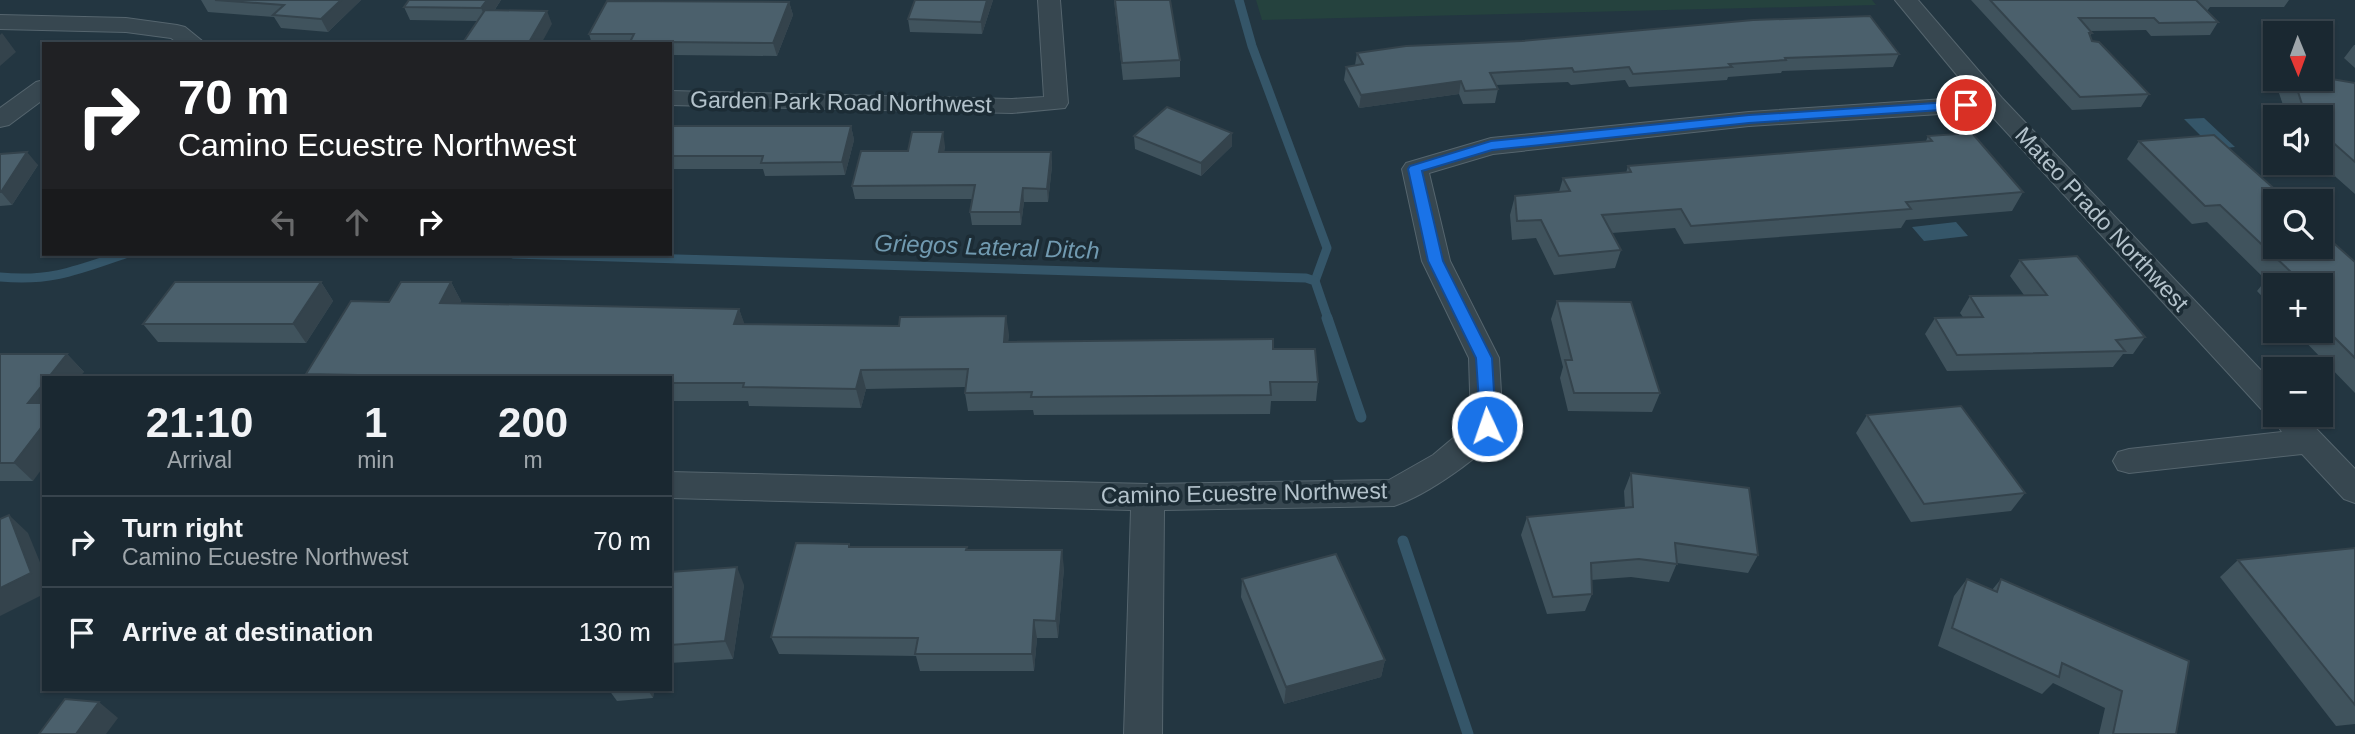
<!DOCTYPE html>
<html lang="en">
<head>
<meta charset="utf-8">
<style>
  :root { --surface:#1a2831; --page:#27343d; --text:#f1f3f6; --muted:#9fa6ab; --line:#38444d }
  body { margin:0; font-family:Arial,sans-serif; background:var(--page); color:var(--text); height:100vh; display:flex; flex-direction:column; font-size:26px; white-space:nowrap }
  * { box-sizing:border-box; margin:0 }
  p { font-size:23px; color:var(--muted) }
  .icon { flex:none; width:38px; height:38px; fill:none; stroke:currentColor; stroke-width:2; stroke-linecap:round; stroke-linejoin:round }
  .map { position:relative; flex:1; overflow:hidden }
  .side { position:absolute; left:42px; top:376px; width:630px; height:315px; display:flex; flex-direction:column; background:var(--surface); border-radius:0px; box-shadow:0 2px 5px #0004,0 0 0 2px var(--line) }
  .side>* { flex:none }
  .top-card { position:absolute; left:42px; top:42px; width:630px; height:214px; border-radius:0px; box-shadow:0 2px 5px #0004,0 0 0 2px var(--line); background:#202124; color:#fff; overflow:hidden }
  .needle { width:46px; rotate:179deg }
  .fabs { position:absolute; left:2263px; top:21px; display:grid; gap:14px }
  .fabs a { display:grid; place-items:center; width:70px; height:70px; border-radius:0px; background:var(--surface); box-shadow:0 2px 5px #0004,0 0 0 2px var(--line); font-size:35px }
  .pin { position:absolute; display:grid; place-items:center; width:60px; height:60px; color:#fff; margin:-30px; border:4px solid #fff; border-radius:50%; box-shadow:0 2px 7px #0007 }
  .me { position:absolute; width:77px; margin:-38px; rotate:357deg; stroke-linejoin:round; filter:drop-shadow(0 0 5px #0008) }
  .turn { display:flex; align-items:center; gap:24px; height:147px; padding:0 21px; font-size:32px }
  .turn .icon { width:91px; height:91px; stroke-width:2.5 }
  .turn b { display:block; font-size:49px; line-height:60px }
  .lanes { display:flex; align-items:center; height:66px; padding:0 21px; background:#0003; justify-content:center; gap:35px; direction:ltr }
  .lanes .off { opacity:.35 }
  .eta { display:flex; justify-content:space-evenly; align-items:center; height:119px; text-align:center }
  .eta b { font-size:42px; font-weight:700; line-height:49px }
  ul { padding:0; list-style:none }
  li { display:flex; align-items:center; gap:21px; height:91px; padding:0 21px; border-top:2px solid var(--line) }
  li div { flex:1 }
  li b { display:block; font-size:26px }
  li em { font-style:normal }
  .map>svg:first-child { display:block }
  .green { fill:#25423e }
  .water { fill:#355669 }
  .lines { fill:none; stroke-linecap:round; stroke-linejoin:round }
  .stream-far1 { stroke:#355669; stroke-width:9 }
  .stream { stroke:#355669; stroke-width:11 }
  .minor-casing { stroke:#55656e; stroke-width:2 }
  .minor { fill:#374750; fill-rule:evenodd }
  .wall { fill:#40535d }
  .shaded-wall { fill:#34434c }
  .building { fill:#4b606c; stroke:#34434c; stroke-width:2 }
  .route { fill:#1a73e8; stroke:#114b97; stroke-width:2 }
  .labels { text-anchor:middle; stroke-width:7; stroke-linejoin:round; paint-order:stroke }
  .street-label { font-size:23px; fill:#b3c2cb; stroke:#1c2c35 }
  .water-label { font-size:24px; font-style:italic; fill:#719ab0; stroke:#1c2c35 }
</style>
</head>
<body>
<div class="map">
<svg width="2355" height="734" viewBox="0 0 2355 734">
  <rect width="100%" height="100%" fill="#233641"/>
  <polygon class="green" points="1256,0 1872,0 1876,5 1262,20"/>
  <g class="water">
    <polygon points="2204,118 2235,147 2214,149 2184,119"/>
    <polygon points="1956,222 1968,236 1924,241 1912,227"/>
  </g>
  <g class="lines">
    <g class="stream-far1">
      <polyline points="1239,0 1252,46 1327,248 1315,281"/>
      <polyline points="513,254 1306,278 1315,281 1328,319"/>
      <path d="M 0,277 C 51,282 78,270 125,254"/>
    </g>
    <g class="stream">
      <polyline points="1327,318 1361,417"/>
      <polyline points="1403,541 1468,734"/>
    </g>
    <defs>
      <g id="minor">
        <polygon points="1038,0 1060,0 1068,103 1065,108 1012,113 670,105 670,91 1012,99 1044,97"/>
        <path d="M 1895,0 L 1918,0 L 2002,98 L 2275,385 L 2275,415 L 2303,415 L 2355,469 L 2355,503 L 2344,499 L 2302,454 L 2129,473 L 2118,470 L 2113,461 L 2118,452 L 2129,449 L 2282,432 L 2270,414 L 2264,412 L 1987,111 L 1749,126 L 1493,154 L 1429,173 L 1450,261 L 1499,358 L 1503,427 C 1487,455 1425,496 1394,506 L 1164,510 L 1162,734 L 1124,734 L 1131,510 L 670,498 L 670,472 L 1148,484 L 1389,480 L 1433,455 L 1471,423 L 1469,358 L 1422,261 L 1402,169 L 1406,163 L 1491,138 L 1749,112 L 1975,97 Z"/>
        <polygon points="0,15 126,18 177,25 185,27 206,44 179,44 171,38 126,32 0,29"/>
        <polygon points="44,80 44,99 9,125 0,127 0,108 36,82"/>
      </g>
    </defs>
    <use href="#minor" class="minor-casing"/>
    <use href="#minor" class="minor"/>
  </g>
  <g class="wall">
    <polygon points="201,0 361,0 328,32 281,28 274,17 208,12"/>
    <polygon points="409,0 501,0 494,11 552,24 478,21 410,20 404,7"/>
    <polygon points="915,0 993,0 982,34 910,32 908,19"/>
    <polygon points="1114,0 1170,0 1180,60 1180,77 1123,80"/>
    <polygon points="1971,0 2289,0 2284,7 2210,7 2207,11 2218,22 2210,35 2151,36 2146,30 2091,31 2092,33 2090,36 2092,41 2149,94 2141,107 2072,110"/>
    <polygon points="789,2 793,15 777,56 672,55 670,59 670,44 592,44 589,34"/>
    <polygon points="2354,45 2355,45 2355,68 2344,58"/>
    <polygon points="1357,53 1899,54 1893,67 1782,71 1781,73 1728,77 1727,80 1629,87 1625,80 1571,85 1568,82 1496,85 1498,89 1495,103 1463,104 1459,94 1359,108 1344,80 1346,67 1355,65"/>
    <polygon points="2286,79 2320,79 2355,83 2355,194 2320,163 2320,117 2287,117 2278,90"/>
    <polygon points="670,126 851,126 854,140 845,175 765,176 763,169 670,169"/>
    <polygon points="1232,133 1232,146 1201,176 1135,149 1134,136"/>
    <polygon points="1928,136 2023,192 2012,211 1906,220 1901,228 1684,244 1675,228 1612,233 1621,250 1615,268 1554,275 1536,238 1512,240 1510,215 1515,196 1559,192 1563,178 1626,173 1628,166 1926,141"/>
    <polygon points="2139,141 2355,262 2355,393 2295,331 2320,331 2320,285 2275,285 2275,310 2257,291 2266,280 2207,222 2192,224 2127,159"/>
    <polygon points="945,146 944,152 1051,152 1052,166 1048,202 1024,202 1021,225 972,225 970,212 972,199 855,199 852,186 908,151"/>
    <polygon points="0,154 38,165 12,205 0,206"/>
    <polygon points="2020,260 2145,337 2133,354 2123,354 2113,367 1947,371 1925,334 1935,318 1963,317 1960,313 1970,296 2024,295 2010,276"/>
    <polygon points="321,282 333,301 306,343 158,342 143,324"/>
    <polygon points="451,282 461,301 460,303 739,309 744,324 1009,334 1008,342 1273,349 1318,382 1316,401 1271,401 1270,414 1034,415 1033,410 968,411 965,393 965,387 866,389 861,408 749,406 748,401 670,401 670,378 309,378 306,374 389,302"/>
    <polygon points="1557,301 1660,393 1652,412 1568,411 1560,378 1563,367 1551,319"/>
    <polygon points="0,354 67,354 84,372 44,378 33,481 0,481"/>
    <polygon points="1867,415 2025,493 2011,511 1911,522 1856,433"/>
    <polygon points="1631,473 1758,555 1748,573 1677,563 1669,582 1631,577 1591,580 1592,594 1585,611 1547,614 1521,535 1527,517 1625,508 1624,491"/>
    <polygon points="850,547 967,550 1064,568 1058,638 1037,638 1034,671 920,671 916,656 779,654 771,637"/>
    <polygon points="2355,548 2355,724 2336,726 2220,577 2238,560"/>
    <polygon points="670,565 674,572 744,585 733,659 670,663"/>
    <polygon points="1242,579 1385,660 1381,677 1284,704 1241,597"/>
    <polygon points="1967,579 1992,590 2001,579 2176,734 2099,734 2105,708 2053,683 2042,694 1938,646 1954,596"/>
    <polygon points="609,690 654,690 653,698 617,701"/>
  </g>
  <g class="shaded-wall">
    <polygon points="341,0 361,0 328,32 321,19"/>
    <polygon points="487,0 501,0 487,21 481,8"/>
    <polygon points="987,0 993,0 982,34 981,22"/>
    <polygon points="789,2 793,15 777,56 773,43"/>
    <polygon points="547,11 552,24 541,44 528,44"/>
    <polygon points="2,33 16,52 0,66 0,35"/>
    <polygon points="1461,81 1459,94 1359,108 1361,95"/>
    <polygon points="851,126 854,140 845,175 842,162"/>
    <polygon points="943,132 945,146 942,165 939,152"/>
    <polygon points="1232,133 1232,146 1201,176 1201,163"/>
    <polygon points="27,152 38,165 12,205 1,192"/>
    <polygon points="1051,152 1052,166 1048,202 1047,189"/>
    <polygon points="1023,188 1024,202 1021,225 1020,212"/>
    <polygon points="321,282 333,301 306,343 293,324"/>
    <polygon points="451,282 461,301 451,321 440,303"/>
    <polygon points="739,309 746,328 734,324"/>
    <polygon points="1006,316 1009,334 1006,360 1004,342"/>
    <polygon points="67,354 84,372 79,378 48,378"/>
    <polygon points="861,370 866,389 861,408 856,389"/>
    <polygon points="44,383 44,419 28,403"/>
    <polygon points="44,424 44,466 33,481 14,463"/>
    <polygon points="9,515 28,533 44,572 44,594 0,616 0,588"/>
    <polygon points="1062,550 1064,568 1058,638 1056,621"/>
    <polygon points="737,567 744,585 733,659 725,641"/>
    <polygon points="1034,620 1037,638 1034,671 1032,654"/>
    <polygon points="1385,660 1381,677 1284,704 1286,687"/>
    <polygon points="648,690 654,690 653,698"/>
    <polygon points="99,702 118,718 106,734 76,734"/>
  </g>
  <g class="building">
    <polygon points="215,0 341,0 321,19 273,15 284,5"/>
    <polygon points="409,0 487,0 481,8 404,7"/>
    <polygon points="915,0 987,0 981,22 908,19"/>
    <polygon points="1115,0 1170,0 1180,60 1122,63"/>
    <polygon points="1990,0 2196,0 2218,22 2159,23 2154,18 2079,18 2092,33 2089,33 2092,41 2099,42 2149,94 2080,97"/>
    <polygon points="607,1 789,2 773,43 668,42 667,44 629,44 634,34 589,34"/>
    <polygon points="485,10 547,11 528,44 462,44"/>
    <polygon points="1870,16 1899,54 1785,58 1786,60 1729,64 1732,67 1633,74 1629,67 1574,72 1572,68 1490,73 1498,89 1465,91 1461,81 1361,95 1346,67 1363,64 1357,53 1406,46 1522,41 1753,20"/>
    <polygon points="2320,77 2355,83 2355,162 2320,131 2320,117 2306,117 2294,79 2320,79"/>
    <polygon points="1167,107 1232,133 1201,163 1134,136"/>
    <polygon points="670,126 851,126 842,162 761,163 763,156 670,156"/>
    <polygon points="912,132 943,132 939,152 1051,152 1047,189 1023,188 1020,212 970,212 975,185 852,186 861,151 908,151"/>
    <polygon points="1972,133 2023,192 1906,202 1911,209 1691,226 1681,209 1602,215 1621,250 1559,256 1541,220 1517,221 1515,196 1570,191 1563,178 1631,172 1628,166 1932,141 1928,136"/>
    <polygon points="2214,135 2288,201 2275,201 2275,247 2320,247 2320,231 2355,262 2355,358 2320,323 2320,285 2283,285 2272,273 2291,272 2220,205 2205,206 2139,141"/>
    <polygon points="27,152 1,192 0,192 0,154"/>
    <polygon points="2077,256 2145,337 2116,340 2125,351 1957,355 1935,318 1983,317 1970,296 2047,295 2020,260"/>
    <polygon points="175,282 321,282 293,324 143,324"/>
    <polygon points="401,282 451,282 440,303 739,309 734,324 899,326 900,317 1006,316 1004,342 1273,339 1273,349 1315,349 1318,382 1270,382 1271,395 1031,397 1032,392 965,393 968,369 861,370 856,389 743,387 744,383 670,383 670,378 460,378 461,377 306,374 351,301 389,302"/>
    <polygon points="1557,301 1631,302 1660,393 1574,393 1565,360 1572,360"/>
    <polygon points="0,354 67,354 48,378 44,378 44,383 28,403 44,403 44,424 14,463 0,463"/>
    <polygon points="1961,406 2025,493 1924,504 1867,415"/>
    <polygon points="1631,473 1749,488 1758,555 1675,543 1677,564 1639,559 1591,563 1592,594 1553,597 1527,517 1633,507"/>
    <polygon points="9,515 31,573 0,588 0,519"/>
    <polygon points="796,543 849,544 849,547 967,547 966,550 1062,550 1056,621 1034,620 1032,654 915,654 918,638 771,637"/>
    <polygon points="2355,548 2355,705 2238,560"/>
    <polygon points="1336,554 1385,660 1286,687 1242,579"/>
    <polygon points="737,567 725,641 670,645 670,572"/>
    <polygon points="1967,579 1997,592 2001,579 2189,661 2176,734 2113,734 2122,691 2062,663 2059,677 1952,628"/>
    <polygon points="65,699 99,702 76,734 39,734"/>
  </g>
  <polygon class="route" points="1966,101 1972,105 1970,108 1749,123 1492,150 1422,171 1443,261 1492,358 1496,426 1493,431 1481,431 1476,358 1428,261 1408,169 1410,166 1491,141 1749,115"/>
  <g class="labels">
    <g class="street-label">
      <text transform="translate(841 102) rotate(1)" y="8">Garden Park Road Northwest</text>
      <text transform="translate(2102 219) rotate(47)" y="8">Mateo Prado Northwest</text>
      <text transform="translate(1244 493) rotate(-1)" y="8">Camino Ecuestre Northwest</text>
    </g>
    <g class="water-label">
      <text transform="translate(987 247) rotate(2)" y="8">Griegos Lateral Ditch</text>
    </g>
  </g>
</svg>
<div class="fabs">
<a><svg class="needle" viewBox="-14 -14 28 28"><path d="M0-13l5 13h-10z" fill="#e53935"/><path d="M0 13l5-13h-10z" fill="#9fa6ab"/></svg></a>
<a><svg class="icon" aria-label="sound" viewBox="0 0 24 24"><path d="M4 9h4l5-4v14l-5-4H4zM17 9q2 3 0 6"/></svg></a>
<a><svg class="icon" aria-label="search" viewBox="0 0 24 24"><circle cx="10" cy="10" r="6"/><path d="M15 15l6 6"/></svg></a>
<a>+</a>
<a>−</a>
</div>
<div class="pin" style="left:1966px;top:105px;background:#d93025"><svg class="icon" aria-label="arrive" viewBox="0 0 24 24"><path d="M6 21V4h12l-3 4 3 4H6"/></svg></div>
<svg class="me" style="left:1487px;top:426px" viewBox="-20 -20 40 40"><circle r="17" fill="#1a73e8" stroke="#fff" stroke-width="3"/><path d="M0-11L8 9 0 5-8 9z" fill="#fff"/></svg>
<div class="top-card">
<div class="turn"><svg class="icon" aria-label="right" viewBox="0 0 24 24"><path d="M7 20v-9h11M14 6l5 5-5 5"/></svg><div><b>70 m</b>Camino Ecuestre Northwest</div></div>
<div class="lanes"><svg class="icon off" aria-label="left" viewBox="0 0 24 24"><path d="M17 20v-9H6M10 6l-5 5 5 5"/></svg><svg class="icon off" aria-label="ahead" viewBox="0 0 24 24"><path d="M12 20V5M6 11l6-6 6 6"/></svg><svg class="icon" aria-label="right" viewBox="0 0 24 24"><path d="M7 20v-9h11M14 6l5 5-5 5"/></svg></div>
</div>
<section class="side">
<div class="eta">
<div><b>21:10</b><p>Arrival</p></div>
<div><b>1</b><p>min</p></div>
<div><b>200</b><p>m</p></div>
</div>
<ul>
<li><svg class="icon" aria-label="right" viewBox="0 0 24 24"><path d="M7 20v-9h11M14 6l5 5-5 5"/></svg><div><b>Turn right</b><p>Camino Ecuestre Northwest</p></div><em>70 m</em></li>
<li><svg class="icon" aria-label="arrive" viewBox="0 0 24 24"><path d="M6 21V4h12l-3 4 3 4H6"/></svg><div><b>Arrive at destination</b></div><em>130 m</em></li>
</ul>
</section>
</div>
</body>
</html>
